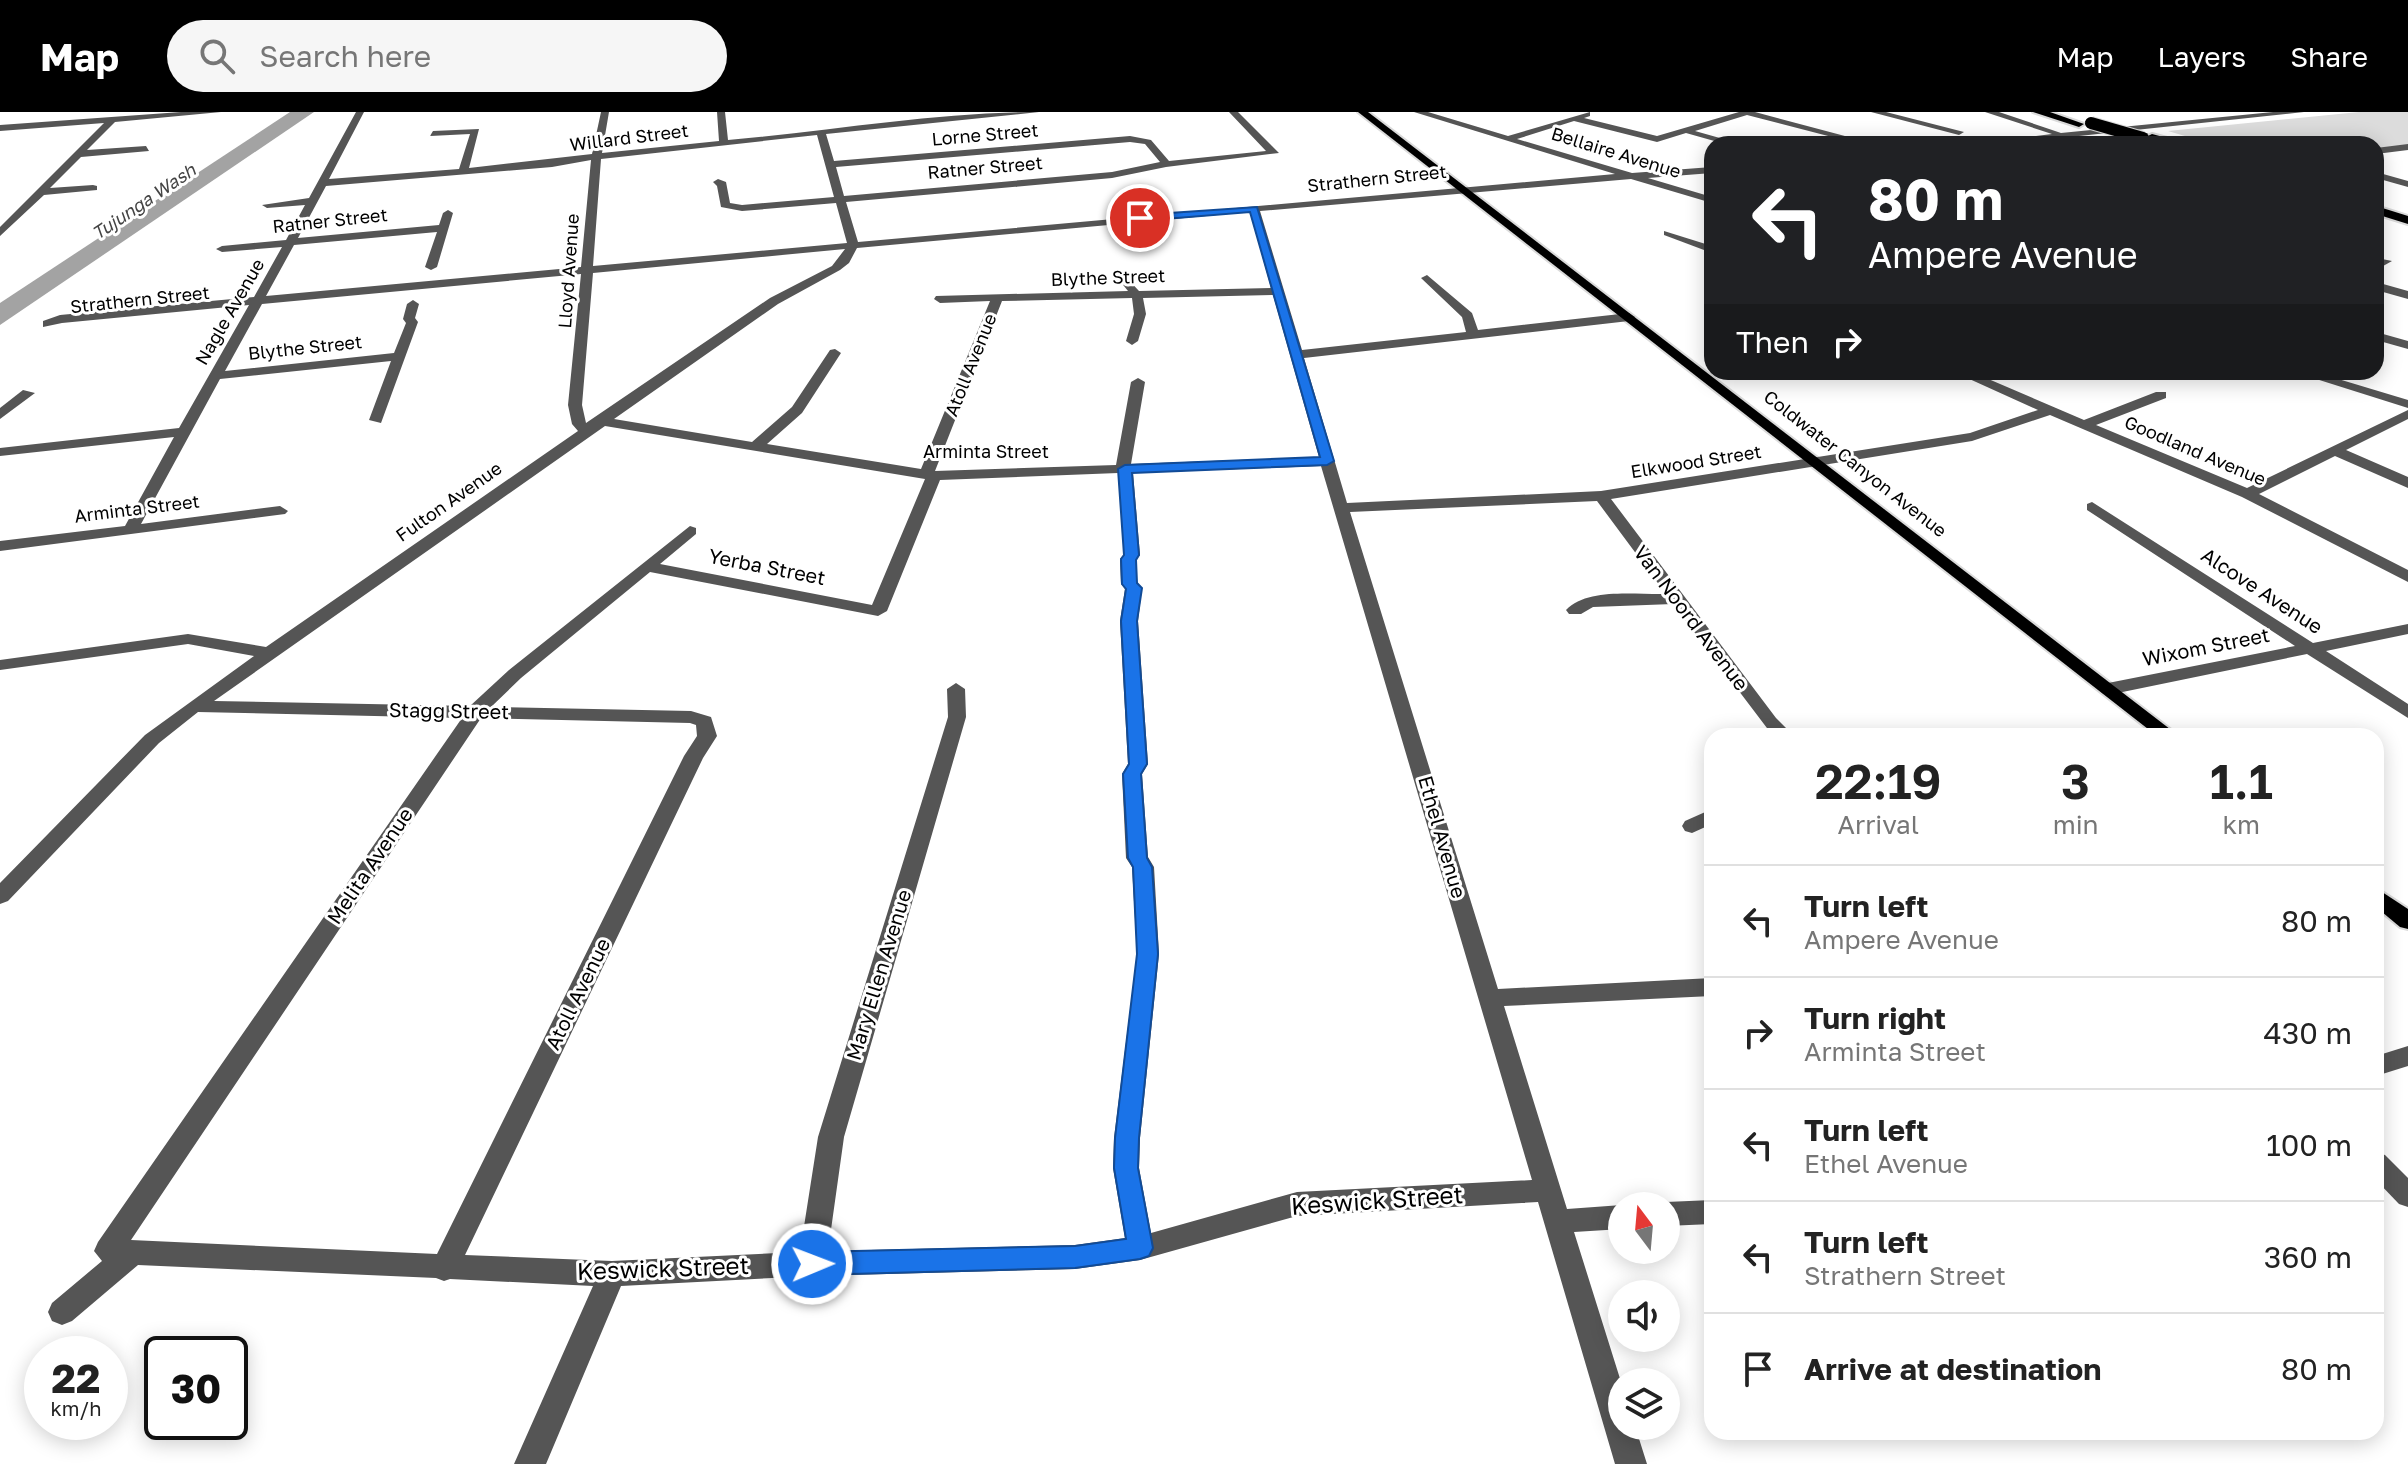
<!DOCTYPE html>
<html lang="en">
<head>
<meta charset="utf-8">
<style>
  :root { --surface:#fff; --page:#f6f6f6; --text:#222; --muted:#767676; --line:#e0e0e0; --accent:#000 }
  body { margin:0; font-family:"Golos Text",sans-serif; background:var(--page); color:var(--text); height:100vh; display:flex; flex-direction:column; font-size:30px; white-space:nowrap }
  * { box-sizing:border-box; margin:0 }
  p { font-size:26px; color:var(--muted) }
  .icon { flex:none; width:44px; height:44px; fill:none; stroke:currentColor; stroke-width:2; stroke-linecap:round; stroke-linejoin:round }
  .map { position:relative; flex:1; overflow:hidden }
  .drawer { position:absolute; left:1704px; top:616px; width:680px; height:712px; display:flex; flex-direction:column; background:var(--surface); border-radius:24px; box-shadow:0 4px 20px #0003 }
  .drawer>* { flex:none }
  .top-card { position:absolute; left:1704px; top:24px; width:680px; height:244px; border-radius:24px; box-shadow:0 4px 20px #0003; background:#202124; color:#fff; overflow:hidden }
  .needle { width:52px; rotate:344deg }
  .buttons { position:absolute; left:1608px; top:1080px; display:grid; gap:16px }
  .buttons a { display:grid; place-items:center; width:72px; height:72px; border-radius:50%; background:var(--surface); box-shadow:0 4px 20px #0003; font-size:40px }
  .speed { position:absolute; left:24px; top:1224px; display:flex; gap:16px; font-size:40px; font-weight:700; text-align:center }
  .speed>* { display:grid; place-content:center; width:104px; height:104px; border-radius:50%; background:var(--surface); box-shadow:0 4px 20px #0003; line-height:1 }
  .speed small { font-size:20px; font-weight:400 }
  .speed .limit { border:4px solid #111; border-radius:12px; background:#fff; color:#111 }
  .pin { position:absolute; display:grid; place-items:center; width:68px; height:68px; color:#fff; margin:-34px; border:4px solid #fff; border-radius:50%; box-shadow:0 2px 8px #0007 }
  .me { position:absolute; width:88px; margin:-44px; rotate:89deg; stroke-linejoin:round; filter:drop-shadow(0 0 6px #0008) }
  .turn { display:flex; align-items:center; gap:28px; height:168px; padding:0 32px; font-size:36px }
  .turn .icon { width:104px; height:104px; stroke-width:2.5 }
  .turn b { display:block; font-size:56px; line-height:68px }
  .then { display:flex; align-items:center; height:76px; padding:0 32px; background:#0003; gap:16px; font-size:30px }
  .eta { display:flex; justify-content:space-evenly; align-items:center; height:136px; text-align:center }
  .eta b { font-size:48px; font-weight:600; line-height:56px }
  ul { padding:0; list-style:none }
  li { display:flex; align-items:center; gap:24px; height:112px; padding:0 32px; border-top:2px solid var(--line) }
  li div { flex:1 }
  li b { display:block; font-size:30px }
  li em { font-style:normal }
  header { display:flex; align-items:center; gap:48px; box-sizing:border-box; height:112px; padding:0 40px; background:var(--accent); color:#fff }
  header strong { font-size:38px }
  nav { display:flex; gap:44px; margin-inline-start:auto; font-size:28px }
  .search { width:560px; height:72px; background:var(--page); display:flex; align-items:center; gap:20px; box-sizing:border-box; padding:0 28px; border-radius:44px; color:var(--muted); font-size:30px }
  .map>svg:first-child { display:block }
  .green { fill:#dcdcdc }
  .water { fill:#a3a3a3 }
  .lines { fill:none; stroke-linecap:round; stroke-linejoin:round }
  .major-casing { stroke:#dbdbdb; stroke-width:4 }
  .highway-casing { stroke:#dbdbdb; stroke-width:4 }
  .minor { fill:#555; fill-rule:evenodd }
  .major { fill:#000; fill-rule:evenodd }
  .highway { fill:#000; fill-rule:evenodd }
  .highway-bridge-casing { stroke:#dbdbdb; stroke-width:14; stroke-linecap:butt }
  .highway-bridge { stroke:#000; stroke-width:12 }
  .route { fill:#1a73e8; stroke:#114b97; stroke-width:2 }
  .labels { text-anchor:middle; stroke-width:6; stroke-linejoin:round; paint-order:stroke }
  .far-street-label { font-size:18px; fill:#000; stroke:#fff }
  .far-water-label { font-size:18px; font-style:italic; fill:#444; stroke:#fff }
  .street-label { font-size:20px; fill:#000; stroke:#fff }
  .near-street-label { font-size:24px; fill:#000; stroke:#fff }
</style>
</head>
<body>
<header>
<strong>Map</strong>
<div class="search"><svg class="icon" aria-label="search" viewBox="0 0 24 24"><circle cx="10" cy="10" r="6"/><path d="M15 15l6 6"/></svg>Search here</div>
<nav><a>Map</a><a>Layers</a><a>Share</a></nav>
</header>
<div class="map">
<svg width="2408" height="1352" viewBox="0 0 2408 1352">
  <rect width="100%" height="100%" fill="#fff"/>
  <polygon class="green" points="2359,0 2408,0 2408,34 2376,37 2376,32 2212,32 2168,19"/>
  <polygon class="water" points="290,0 314,0 0,213 0,191"/>
  <g class="lines">
    <defs>
      <g id="major">
        <polygon points="1358,0 1368,0 2179,624 2157,624"/>
        <polygon points="2376,776 2408,797 2408,817 2400,815 2376,795"/>
      </g>
      <g id="highway">
        <polygon points="2033,0 2050,0 2084,12 2079,15"/>
        <polygon points="2152,22 2182,30 2184,32 2148,27 2146,25"/>
        <polygon points="2376,94 2408,104 2408,112 2376,102"/>
      </g>
    </defs>
    <use href="#major" class="major-casing"/>
    <use href="#highway" class="highway-casing"/>
    <g class="minor">
      <polygon points="181,0 221,0 115,10 87,38 146,34 149,39 81,45 50,76 93,73 97,74 97,78 44,83 0,124 0,115 104,11 0,19 0,13"/>
      <path d="M 356,0 L 364,0 L 329,67 L 459,57 L 470,22 L 430,24 L 433,19 L 479,17 L 469,56 L 592,42 L 601,0 L 609,0 L 602,41 L 719,29 L 717,0 L 725,0 L 728,28 C 832,19 935,0 1039,0 L 826,22 L 834,49 L 1130,24 L 1151,28 L 1169,49 L 1266,39 L 1229,0 L 1238,0 L 1279,41 L 1166,55 L 1112,66 L 846,90 L 858,130 L 1615,62 L 1414,0 L 1428,0 L 1508,24 L 1590,0 L 1590,4 L 1584,6 L 1657,24 L 1739,0 L 1755,0 L 1875,32 L 1859,32 L 1747,3 L 1695,19 L 1741,32 L 1725,32 L 1686,21 L 1657,30 L 1574,9 L 1517,27 L 1632,61 L 1712,55 L 1712,61 L 1648,66 L 1712,85 L 1712,91 L 1631,67 L 1260,99 L 1302,238 L 1466,220 L 1462,205 L 1421,166 L 1427,163 L 1472,201 L 1478,218 L 1629,201 L 1635,205 L 1629,209 L 1304,246 L 1347,391 L 1601,379 L 1970,321 L 2038,298 L 1954,260 L 1972,260 L 2084,308 L 2156,280 L 2166,280 L 2166,286 L 2096,313 L 2247,376 L 2408,298 L 2408,307 L 2346,338 L 2408,365 L 2408,376 L 2335,344 L 2259,382 L 2408,458 L 2408,470 L 2242,385 L 2050,303 L 1972,329 L 1611,387 L 1776,606 L 1794,624 L 1773,624 L 1673,492 L 1593,495 L 1581,502 L 1569,502 L 1566,498 C 1588,475 1637,483 1666,482 L 1597,389 L 1350,400 L 1498,877 L 1712,866 L 1712,884 L 1504,894 L 1567,1097 L 1622,1093 L 1624,1094 L 1622,1117 L 1574,1120 L 1622,1273 L 1622,1314 L 1635,1314 L 1647,1352 L 1615,1352 L 1538,1090 L 1297,1104 L 1140,1148 L 1075,1157 L 812,1164 L 621,1174 L 546,1352 L 514,1352 L 593,1174 L 450,1167 L 444,1169 L 436,1166 L 138,1153 L 72,1209 L 62,1213 L 52,1209 L 48,1200 L 52,1191 L 102,1149 L 94,1139 L 98,1130 L 462,606 L 198,600 L 159,631 L 8,789 L 0,792 L 0,771 L 145,623 L 254,544 L 188,532 L 0,558 L 0,548 L 188,522 L 266,535 L 578,319 L 572,312 L 568,293 L 581,162 L 262,192 L 225,259 L 394,241 L 406,211 L 403,207 L 407,192 L 413,188 L 419,192 L 415,206 L 418,210 L 381,311 L 369,308 L 391,249 L 220,267 L 141,412 L 280,394 L 288,399 L 285,402 L 0,439 L 0,429 L 125,414 L 174,325 L 0,344 L 0,336 L 179,316 L 249,193 L 62,211 L 43,215 L 43,209 L 60,203 L 254,185 L 282,135 L 222,140 L 216,137 L 222,134 L 286,128 L 305,93 L 267,96 L 262,93 L 309,86 ZM 817,23 L 834,85 L 742,93 L 730,91 L 726,70 L 718,67 L 713,70 L 717,74 L 721,95 L 742,99 L 836,91 L 847,131 L 593,154 L 601,47 ZM 1130,30 L 1145,32 L 1160,50 L 1112,60 L 844,84 L 836,55 ZM 591,48 L 581,155 L 266,184 L 294,133 L 437,120 L 425,155 L 431,158 L 437,155 L 453,101 L 448,98 L 443,101 L 439,113 L 298,126 L 326,74 L 552,55 ZM 1250,100 L 1271,176 L 1139,179 L 1122,161 L 1116,164 L 1128,179 L 936,184 L 934,187 L 940,191 L 990,189 L 921,357 L 767,332 L 802,301 L 841,241 L 835,237 L 830,238 L 792,295 L 752,330 L 614,307 L 778,192 L 840,158 L 849,151 L 857,136 ZM 845,137 L 832,154 L 770,186 L 586,311 L 582,293 L 593,161 ZM 1273,183 L 1319,345 L 1131,352 L 1145,270 L 1138,266 L 1131,270 L 1116,353 L 935,359 L 1002,189 L 1132,186 L 1134,202 L 1126,229 L 1132,233 L 1138,229 L 1146,202 L 1143,186 ZM 605,314 L 925,367 L 872,493 L 660,452 L 696,422 L 696,416 L 690,414 L 509,558 L 470,594 L 214,589 ZM 1321,354 L 1532,1068 L 1297,1080 L 1151,1121 L 1139,1056 L 1140,1026 L 1159,842 L 1154,755 L 1148,745 L 1142,662 L 1148,652 L 1138,509 L 1142,476 L 1137,470 L 1136,448 L 1140,443 L 1133,361 ZM 1118,361 L 1124,442 L 1120,447 L 1121,472 L 1125,477 L 1120,509 L 1128,652 L 1122,662 L 1126,746 L 1132,755 L 1137,842 L 1114,1026 L 1113,1056 L 1125,1126 L 1075,1133 L 828,1139 L 844,1025 L 966,605 L 965,577 L 956,571 L 947,577 L 948,605 L 818,1025 L 800,1140 L 612,1149 L 465,1143 L 703,646 L 717,624 L 711,605 L 691,599 L 491,595 L 521,566 L 650,460 L 878,504 L 887,499 L 940,368 ZM 481,606 L 690,611 L 696,613 L 697,624 L 684,644 L 437,1142 L 131,1128 Z"/>
      <polygon points="1871,0 1886,0 1964,20 1959,23"/>
      <polygon points="1985,0 1999,0 2061,21 2273,0 2304,0 2004,32 1970,32 2052,22"/>
      <polygon points="2408,32 2408,38 2376,42 2376,36"/>
      <polygon points="2376,60 2408,69 2408,75 2376,66"/>
      <polygon points="1664,119 1712,134 1712,141 1664,123"/>
      <polygon points="2382,147 2392,149 2376,158 2376,150"/>
      <polygon points="2376,170 2408,179 2408,187 2376,178"/>
      <polygon points="2376,220 2408,229 2408,237 2376,228"/>
      <polygon points="2294,260 2315,260 2408,288 2408,296"/>
      <polygon points="23,278 35,281 0,307 0,296"/>
      <polygon points="2092,390 2313,531 2408,512 2408,522 2326,539 2408,592 2408,606 2307,542 2108,583 2102,581 2099,577 2108,571 2295,534 2087,398 2087,392"/>
      <polygon points="2026,616 2038,624 2018,624 2019,618"/>
      <polygon points="1712,697 1712,712 1692,721 1685,719 1682,714 1685,709"/>
      <polygon points="2408,934 2408,954 2376,964 2376,944"/>
      <polygon points="2376,1040 2385,1043 2408,1066 2408,1095 2399,1092 2376,1068"/>
      <polygon points="1712,1088 1712,1112 1666,1114 1666,1094 1656,1094 1666,1090"/>
    </g>
    <use href="#major" class="major"/>
    <use href="#highway" class="highway"/>
    <defs>
      <polyline id="highway-bridge" points="2091,11 2143,26"/>
    </defs>
    <use href="#highway-bridge" class="highway-bridge-casing"/>
    <use href="#highway-bridge" class="highway-bridge"/>
  </g>
  <polygon class="route" points="1257,95 1334,349 1327,353 1132,361 1139,443 1136,448 1137,471 1142,476 1137,509 1147,652 1141,662 1147,746 1152,755 1158,842 1139,1026 1138,1056 1153,1136 1149,1144 1140,1147 1075,1156 812,1163 803,1160 800,1152 803,1144 812,1140 1075,1134 1126,1127 1114,1056 1115,1026 1137,842 1133,755 1128,746 1123,662 1129,652 1121,509 1126,477 1122,472 1121,447 1124,443 1118,357 1125,353 1320,345 1250,100 1140,109 1135,106 1140,103"/>
  <g class="labels">
    <g class="far-street-label">
      <text transform="translate(985 23) rotate(-5)" y="6">Lorne Street</text>
      <text transform="translate(629 26) rotate(-7)" y="6">Willard Street</text>
      <text transform="translate(1616 41) rotate(17)" y="6">Bellaire Avenue</text>
      <text transform="translate(985 56) rotate(-5)" y="6">Ratner Street</text>
      <text transform="translate(1377 67) rotate(-6)" y="6">Strathern Street</text>
      <text transform="translate(330 109) rotate(-6)" y="6">Ratner Street</text>
      <text transform="translate(569 159) rotate(-86)" y="6">Lloyd Avenue</text>
      <text transform="translate(1108 166) rotate(-2)" y="6">Blythe Street</text>
      <text transform="translate(140 188) rotate(-6)" y="6">Strathern Street</text>
      <text transform="translate(230 200) rotate(-60)" y="6">Nagle Avenue</text>
      <text transform="translate(305 236) rotate(-6)" y="6">Blythe Street</text>
      <text transform="translate(971 253) rotate(-68)" y="6">Atoll Avenue</text>
      <text transform="translate(2195 339) rotate(23)" y="6">Goodland Avenue</text>
      <text x="986" y="346">Arminta Street</text>
      <text transform="translate(1696 350) rotate(-9)" y="6">Elkwood Street</text>
      <text transform="translate(1855 352) rotate(38)" y="6">Coldwater Canyon Avenue</text>
      <text transform="translate(449 390) rotate(-35)" y="6">Fulton Avenue</text>
      <text transform="translate(137 397) rotate(-7)" y="6">Arminta Street</text>
    </g>
    <g class="far-water-label">
      <text transform="translate(144 90) rotate(-34)" y="6">Tujunga Wash</text>
    </g>
    <g class="street-label">
      <text transform="translate(767 455) rotate(11)" y="7">Yerba Street</text>
      <text transform="translate(2262 479) rotate(33)" y="7">Alcove Avenue</text>
      <text transform="translate(1691 506) rotate(53)" y="7">Van Noord Avenue</text>
      <text transform="translate(2206 535) rotate(-11)" y="7">Wixom Street</text>
      <text transform="translate(449 599) rotate(1)" y="7">Stagg Street</text>
      <text transform="translate(1442 725) rotate(74)" y="7">Ethel Avenue</text>
      <text transform="translate(370 754) rotate(-56)" y="7">Melita Avenue</text>
      <text transform="translate(879 863) rotate(-73)" y="7">Mary Ellen Avenue</text>
      <text transform="translate(578 882) rotate(-64)" y="7">Atoll Avenue</text>
    </g>
    <g class="near-street-label">
      <text transform="translate(1377 1089) rotate(-4)" y="8">Keswick Street</text>
      <text transform="translate(663 1157) rotate(-2)" y="8">Keswick Street</text>
    </g>
  </g>
</svg>
<div class="buttons">
<a><svg class="needle" viewBox="-14 -14 28 28"><path d="M0-13l5 13h-10z" fill="#e53935"/><path d="M0 13l5-13h-10z" fill="#767676"/></svg></a>
<a><svg class="icon" aria-label="sound" viewBox="0 0 24 24"><path d="M4 9h4l5-4v14l-5-4H4zM17 9q2 3 0 6"/></svg></a>
<a><svg class="icon" aria-label="layers" viewBox="0 0 24 24"><path d="M12 4l9 5-9 5-9-5zM3 14l9 5 9-5"/></svg></a>
</div>
<div class="speed"><div>22<small>km/h</small></div><div class="limit">30</div></div>
<div class="pin" style="left:1140px;top:106px;background:#d93025"><svg class="icon" aria-label="arrive" viewBox="0 0 24 24"><path d="M6 21V4h12l-3 4 3 4H6"/></svg></div>
<svg class="me" style="left:812px;top:1152px" viewBox="-20 -20 40 40"><circle r="17" fill="#1a73e8" stroke="#fff" stroke-width="3"/><path d="M0-11L8 9 0 5-8 9z" fill="#fff"/></svg>
<div class="top-card">
<div class="turn"><svg class="icon" aria-label="left" viewBox="0 0 24 24"><path d="M17 20v-9H6M10 6l-5 5 5 5"/></svg><div><b>80 m</b>Ampere Avenue</div></div>
<div class="then">Then<svg class="icon" aria-label="right" viewBox="0 0 24 24"><path d="M7 20v-9h11M14 6l5 5-5 5"/></svg></div>
</div>
<section class="drawer">
<div class="eta">
<div><b>22:19</b><p>Arrival</p></div>
<div><b>3</b><p>min</p></div>
<div><b>1.1</b><p>km</p></div>
</div>
<ul>
<li><svg class="icon" aria-label="left" viewBox="0 0 24 24"><path d="M17 20v-9H6M10 6l-5 5 5 5"/></svg><div><b>Turn left</b><p>Ampere Avenue</p></div><em>80 m</em></li>
<li><svg class="icon" aria-label="right" viewBox="0 0 24 24"><path d="M7 20v-9h11M14 6l5 5-5 5"/></svg><div><b>Turn right</b><p>Arminta Street</p></div><em>430 m</em></li>
<li><svg class="icon" aria-label="left" viewBox="0 0 24 24"><path d="M17 20v-9H6M10 6l-5 5 5 5"/></svg><div><b>Turn left</b><p>Ethel Avenue</p></div><em>100 m</em></li>
<li><svg class="icon" aria-label="left" viewBox="0 0 24 24"><path d="M17 20v-9H6M10 6l-5 5 5 5"/></svg><div><b>Turn left</b><p>Strathern Street</p></div><em>360 m</em></li>
<li><svg class="icon" aria-label="arrive" viewBox="0 0 24 24"><path d="M6 21V4h12l-3 4 3 4H6"/></svg><div><b>Arrive at destination</b></div><em>80 m</em></li>
</ul>
</section>
</div>
</body>
</html>
